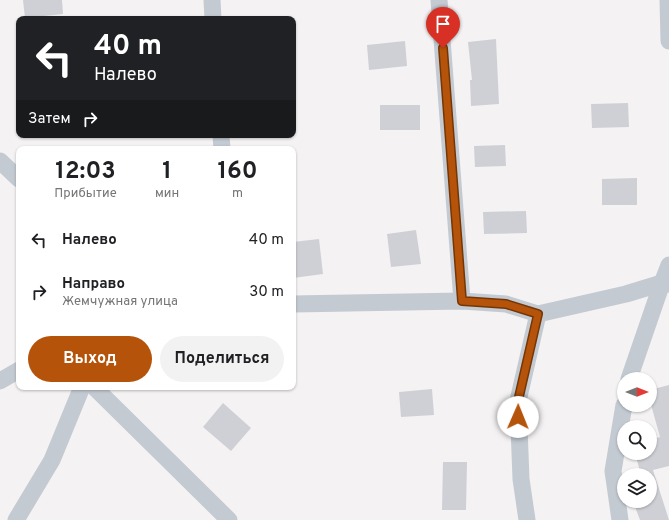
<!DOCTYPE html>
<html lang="ru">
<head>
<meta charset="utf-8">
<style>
  :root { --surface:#fff; --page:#f2f2f2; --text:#202124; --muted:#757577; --accent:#b45309 }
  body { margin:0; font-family:Overpass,sans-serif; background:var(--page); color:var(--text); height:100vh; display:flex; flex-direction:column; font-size:15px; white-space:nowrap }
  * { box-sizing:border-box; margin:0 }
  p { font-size:13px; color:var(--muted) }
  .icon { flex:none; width:22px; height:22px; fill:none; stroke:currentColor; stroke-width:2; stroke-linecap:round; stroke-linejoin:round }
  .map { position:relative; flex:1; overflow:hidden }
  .details { position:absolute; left:16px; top:146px; width:280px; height:244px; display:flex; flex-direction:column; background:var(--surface); border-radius:8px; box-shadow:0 1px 3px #0004 }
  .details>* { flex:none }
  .guide { position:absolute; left:16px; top:16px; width:280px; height:122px; border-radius:8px; box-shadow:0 1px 3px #0004; background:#202124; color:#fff; overflow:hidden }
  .needle { width:26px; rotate:90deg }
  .controls { position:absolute; left:617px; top:372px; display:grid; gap:8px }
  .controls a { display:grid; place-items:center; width:40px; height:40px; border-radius:50%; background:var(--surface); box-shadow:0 1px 3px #0004; font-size:20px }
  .pin { position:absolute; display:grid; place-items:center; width:34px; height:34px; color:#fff; margin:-41px -17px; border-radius:50% 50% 50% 0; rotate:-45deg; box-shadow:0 0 4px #0007 }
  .pin .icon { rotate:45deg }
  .me { position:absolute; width:44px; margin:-22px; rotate:1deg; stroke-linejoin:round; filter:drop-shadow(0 0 3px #0008) }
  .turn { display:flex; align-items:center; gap:14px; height:84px; padding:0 12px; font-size:18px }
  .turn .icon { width:52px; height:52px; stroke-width:2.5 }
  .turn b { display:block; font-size:28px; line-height:34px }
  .then { display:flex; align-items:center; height:38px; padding:0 12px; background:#0003; gap:8px; font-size:15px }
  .eta { display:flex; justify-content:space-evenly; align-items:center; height:68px; text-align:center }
  .eta b { font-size:24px; font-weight:700; line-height:28px }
  .action { display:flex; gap:8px; margin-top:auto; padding:8px 12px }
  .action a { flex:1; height:46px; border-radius:24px; background:var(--accent); color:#fff; font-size:16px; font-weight:700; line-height:46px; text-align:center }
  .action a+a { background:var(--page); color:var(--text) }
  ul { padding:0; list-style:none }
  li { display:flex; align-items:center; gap:12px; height:52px; padding:0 12px }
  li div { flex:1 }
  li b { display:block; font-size:15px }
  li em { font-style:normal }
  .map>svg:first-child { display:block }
  .building { fill:#cfd0d6 }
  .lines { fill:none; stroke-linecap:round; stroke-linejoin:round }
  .minor { stroke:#c3cad2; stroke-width:17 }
  .route-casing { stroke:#753606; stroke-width:10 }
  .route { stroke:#b45309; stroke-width:7 }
</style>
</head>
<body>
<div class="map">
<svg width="669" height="520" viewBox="0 0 669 520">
  <rect width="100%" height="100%" fill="#f4f2f2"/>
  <g class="building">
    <polygon points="23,0 62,0 63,14 25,18"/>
    <polygon points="496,39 499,104 471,106 470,80 472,80 468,42"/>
    <polygon points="405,41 407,66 369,70 367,45"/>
    <polygon points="628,103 629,127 592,128 591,104"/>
    <rect x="380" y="105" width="40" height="25"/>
    <polygon points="505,145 506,166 475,167 474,146"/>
    <polygon points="637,178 637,205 602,205 602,179"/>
    <polygon points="526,211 527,233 484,234 483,212"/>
    <polygon points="416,230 421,264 391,267 387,234"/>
    <polygon points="319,239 323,274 293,278 293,242"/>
    <polygon points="669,385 669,466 653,470 669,520 640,520 634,504 642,501 650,501 650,475 641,475 635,453 650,453 650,440 660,437 650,401 650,390"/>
    <polygon points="432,389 434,415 401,417 399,392"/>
    <polygon points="223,403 251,428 231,451 203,427"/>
    <polygon points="443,462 467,462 466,510 442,510"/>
  </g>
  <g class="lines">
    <g class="minor">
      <polyline points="212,0 213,19"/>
      <polyline points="439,0 462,301"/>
      <polyline points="668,0 669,41"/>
      <polyline points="221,135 222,149"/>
      <polyline points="0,161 19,179"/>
      <polyline points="669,265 662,283 669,284"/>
      <polyline points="293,304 462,301 506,304 538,314 626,294 662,283 629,379"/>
      <polyline points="0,381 19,370"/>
      <polyline points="94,387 229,520"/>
      <polyline points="16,520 52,460 82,387"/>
      <polyline points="527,520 521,479 518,401 538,314"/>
      <polyline points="620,520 613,471 624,405"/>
    </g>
  </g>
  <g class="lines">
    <defs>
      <polyline id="route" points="443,48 462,301 506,304 538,314 518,401 518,417"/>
    </defs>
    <use href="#route" class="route-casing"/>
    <use href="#route" class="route"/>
  </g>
</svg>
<div class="controls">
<a><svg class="needle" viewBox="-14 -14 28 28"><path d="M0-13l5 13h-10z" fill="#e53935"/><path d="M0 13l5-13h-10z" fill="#757577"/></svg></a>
<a><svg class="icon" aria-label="search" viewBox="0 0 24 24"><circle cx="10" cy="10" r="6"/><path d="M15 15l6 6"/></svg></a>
<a><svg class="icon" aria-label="layers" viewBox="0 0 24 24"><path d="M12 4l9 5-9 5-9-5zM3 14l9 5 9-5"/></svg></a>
</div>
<div class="pin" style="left:443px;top:48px;background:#d93025"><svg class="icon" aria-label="arrive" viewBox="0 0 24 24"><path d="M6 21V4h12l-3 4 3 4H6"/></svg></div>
<svg class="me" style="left:518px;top:417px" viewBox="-20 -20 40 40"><circle r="19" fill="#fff"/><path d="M0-13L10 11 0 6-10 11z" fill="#b45309"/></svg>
<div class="guide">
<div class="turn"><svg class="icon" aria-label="left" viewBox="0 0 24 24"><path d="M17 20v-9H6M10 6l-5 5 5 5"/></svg><div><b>40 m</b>Налево</div></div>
<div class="then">Затем<svg class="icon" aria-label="right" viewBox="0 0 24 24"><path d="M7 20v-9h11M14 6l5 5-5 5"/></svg></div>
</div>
<section class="details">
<div class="eta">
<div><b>12:03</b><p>Прибытие</p></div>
<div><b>1</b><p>мин</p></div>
<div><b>160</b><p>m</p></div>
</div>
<ul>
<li><svg class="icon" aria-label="left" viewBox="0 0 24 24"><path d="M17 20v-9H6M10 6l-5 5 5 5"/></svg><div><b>Налево</b></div><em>40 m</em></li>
<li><svg class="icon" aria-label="right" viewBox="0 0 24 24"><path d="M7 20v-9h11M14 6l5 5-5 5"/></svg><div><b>Направо</b><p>Жемчужная улица</p></div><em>30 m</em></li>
</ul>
<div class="action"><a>Выход</a><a>Поделиться</a></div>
</section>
</div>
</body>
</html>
